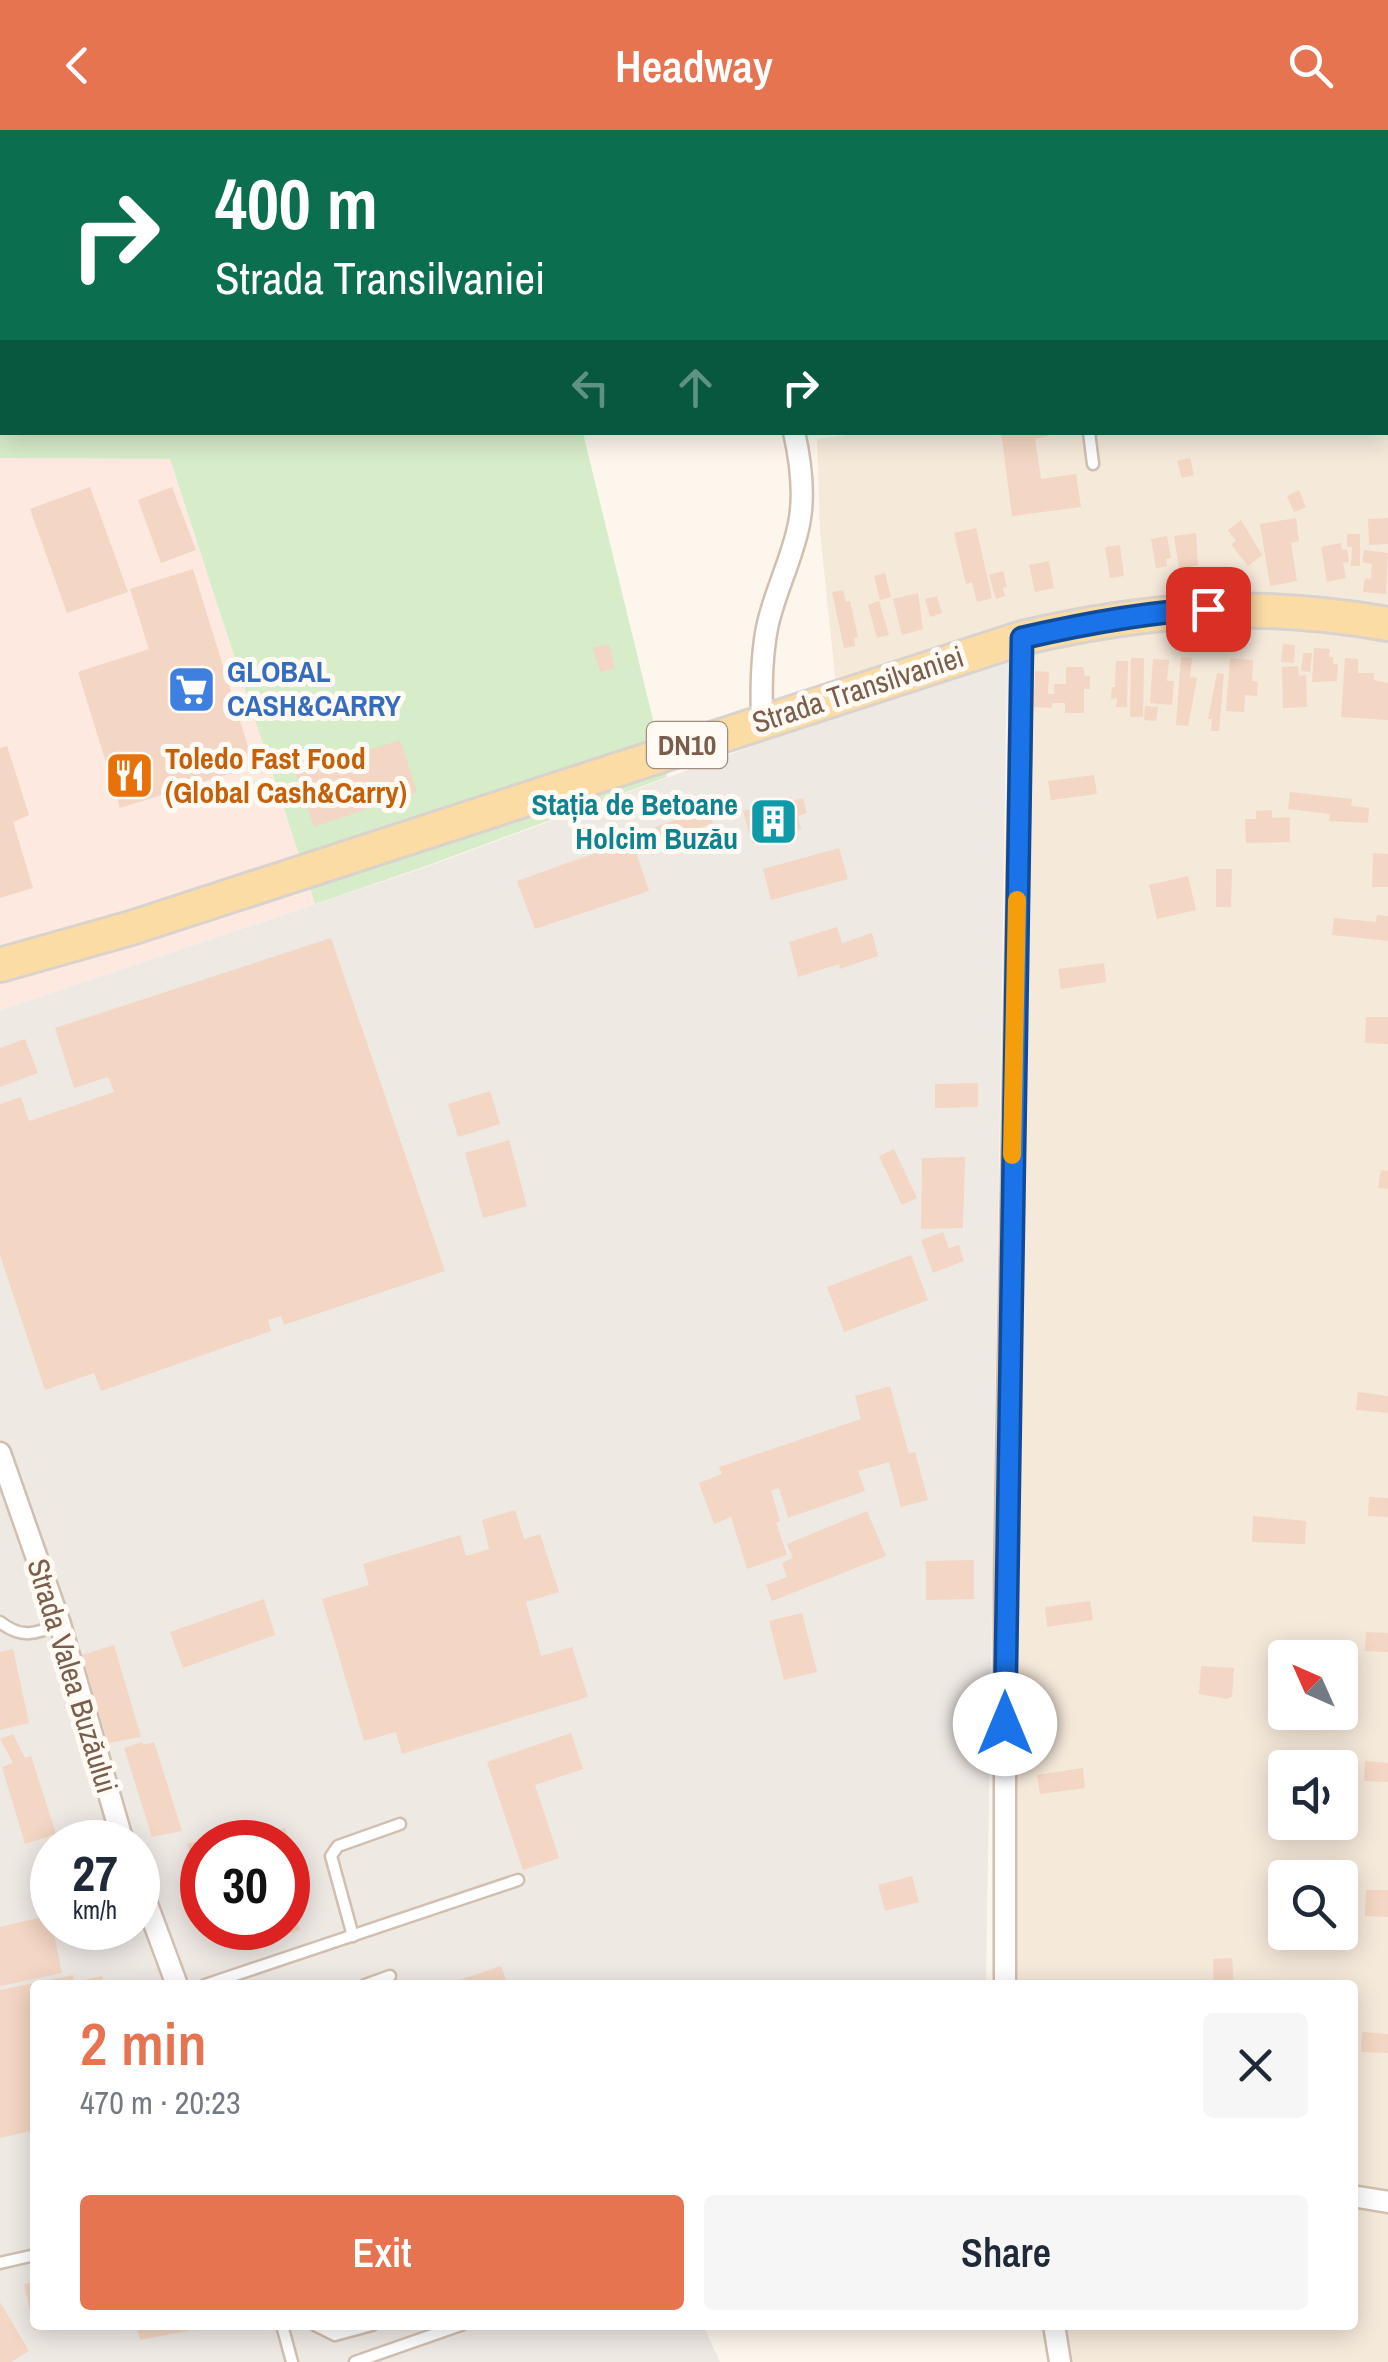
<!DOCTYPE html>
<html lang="en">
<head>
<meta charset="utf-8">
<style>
  :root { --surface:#fff; --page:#f6f6f7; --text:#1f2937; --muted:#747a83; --accent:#e67451 }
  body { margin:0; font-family:"Archivo Narrow",sans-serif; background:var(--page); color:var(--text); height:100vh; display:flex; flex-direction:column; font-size:38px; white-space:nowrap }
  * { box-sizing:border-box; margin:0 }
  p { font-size:32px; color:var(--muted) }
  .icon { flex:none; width:55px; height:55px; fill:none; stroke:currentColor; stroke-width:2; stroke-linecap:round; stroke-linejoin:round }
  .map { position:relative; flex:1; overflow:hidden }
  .details { position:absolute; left:30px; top:1850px; width:1328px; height:350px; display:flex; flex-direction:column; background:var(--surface); border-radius:10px; box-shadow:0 5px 25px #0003 }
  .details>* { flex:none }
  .guide { position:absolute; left:0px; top:0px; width:1390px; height:305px; box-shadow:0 5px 25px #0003; background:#0b6e4f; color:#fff; overflow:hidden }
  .needle { width:65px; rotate:315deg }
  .tools { position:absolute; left:1268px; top:1510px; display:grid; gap:20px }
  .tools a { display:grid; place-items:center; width:90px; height:90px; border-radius:10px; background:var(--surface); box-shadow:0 5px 25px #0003; font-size:50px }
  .speed { position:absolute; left:30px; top:1690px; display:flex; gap:20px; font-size:50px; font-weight:700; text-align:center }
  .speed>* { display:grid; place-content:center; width:130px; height:130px; border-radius:50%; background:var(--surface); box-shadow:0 5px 25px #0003; line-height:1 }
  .speed small { font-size:25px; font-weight:400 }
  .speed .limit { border:15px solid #d22; background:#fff; color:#111 }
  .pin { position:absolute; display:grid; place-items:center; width:85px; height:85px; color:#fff; margin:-42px; border-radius:20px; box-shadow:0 5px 15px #0006 }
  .me { position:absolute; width:110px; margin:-55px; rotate:0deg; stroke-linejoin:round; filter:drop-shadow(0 0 8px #0008) }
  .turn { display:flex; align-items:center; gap:35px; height:210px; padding:0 50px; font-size:45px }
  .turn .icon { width:130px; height:130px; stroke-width:2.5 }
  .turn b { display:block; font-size:70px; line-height:85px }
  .lanes { display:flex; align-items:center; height:95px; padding:0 50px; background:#0003; justify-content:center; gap:50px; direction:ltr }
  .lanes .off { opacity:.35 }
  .round { display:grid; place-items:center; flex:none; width:105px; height:105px; border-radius:10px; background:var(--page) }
  .headline { display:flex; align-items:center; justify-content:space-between; height:170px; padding:0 50px }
  h1 { font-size:60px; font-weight:600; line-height:75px; color:var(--accent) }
  .button { display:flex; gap:20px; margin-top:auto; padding:20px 50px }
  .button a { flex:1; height:115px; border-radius:10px; background:var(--accent); color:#fff; font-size:40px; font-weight:600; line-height:115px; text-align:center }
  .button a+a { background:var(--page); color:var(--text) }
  header { display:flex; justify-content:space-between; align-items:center; height:130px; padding:0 50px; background:var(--accent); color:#fff; font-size:45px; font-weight:600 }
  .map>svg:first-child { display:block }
  .residential { fill:#f5e9da; fill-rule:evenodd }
  .commercial { fill:#fde9e0 }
  .industrial { fill:#efe9e4; fill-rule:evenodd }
  .green { fill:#d7ecc9 }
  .building { fill:#f3d6c3 }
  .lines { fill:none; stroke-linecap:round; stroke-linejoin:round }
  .lane-casing { stroke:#d1bfb0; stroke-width:15 }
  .street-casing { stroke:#d1bfb0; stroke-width:25 }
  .primary-casing { stroke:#dad2cd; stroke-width:38 }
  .lane { stroke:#fff; stroke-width:10 }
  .street { stroke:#fff; stroke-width:20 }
  .primary { stroke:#fbdca5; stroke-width:32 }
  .route-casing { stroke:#114b97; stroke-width:25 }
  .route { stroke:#1a73e8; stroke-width:18 }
  .slow { stroke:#f59e0b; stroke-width:18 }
  .labels { text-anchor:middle; stroke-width:10; stroke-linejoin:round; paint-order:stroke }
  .shield { fill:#fffaf3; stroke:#a28c7f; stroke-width:2.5 }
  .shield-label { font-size:28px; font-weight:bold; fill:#7a5d4d }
  .shop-label { font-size:30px; font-weight:bold; fill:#366cbe; stroke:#fffaf3; text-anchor:start }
  .street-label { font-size:30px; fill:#7a5d4d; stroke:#fffaf3 }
  .food-label { font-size:30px; font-weight:bold; fill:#c56008; stroke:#fffaf3; text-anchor:start }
  .culture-label { font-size:30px; font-weight:bold; fill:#0d838f; stroke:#fffaf3; text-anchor:end }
</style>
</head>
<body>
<header><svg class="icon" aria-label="back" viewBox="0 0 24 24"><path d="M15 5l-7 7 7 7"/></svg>Headway<svg class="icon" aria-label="search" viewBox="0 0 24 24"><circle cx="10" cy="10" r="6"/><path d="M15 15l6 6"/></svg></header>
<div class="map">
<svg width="1388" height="2232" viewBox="0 0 1388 2232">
  <rect width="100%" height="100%" fill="#fdf6ec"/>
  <path class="residential" d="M 1388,233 L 1388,2232 L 1049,2232 L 1043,2195 L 1352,2195 L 1352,1855 L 1015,1855 L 1007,530 L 839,584 L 820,402 L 817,309 L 870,302 L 1388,302 ZM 1285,1528 L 1340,1528 L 1340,1582 L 1285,1582 ZM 1285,1638 L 1340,1638 L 1340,1692 L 1285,1692 ZM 1285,1748 L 1340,1748 L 1340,1802 L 1285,1802 Z"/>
  <polygon class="commercial" points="0,328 170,329 315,774 0,880"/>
  <path class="industrial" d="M 1007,531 L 986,1855 L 35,1855 L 35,2195 L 703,2195 L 720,2232 L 0,2232 L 0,880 L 429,736 L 804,597 ZM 52,1712 L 138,1712 L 138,1798 L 52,1798 ZM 202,1712 L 288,1712 L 288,1798 L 202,1798 Z"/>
  <polygon class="green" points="0,245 2,245 2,302 583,303 667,647 429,735 315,774 170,329 0,328"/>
  <g class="building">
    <polygon points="1001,302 1062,302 1035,309 1041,349 1076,344 1081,377 1012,386"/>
    <polygon points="1190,328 1194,345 1182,348 1177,331"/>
    <polygon points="90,357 128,462 67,483 30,379"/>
    <polygon points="172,357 196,420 161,433 138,370"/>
    <polygon points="1299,360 1306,377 1294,382 1287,366"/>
    <polygon points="1296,388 1299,411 1291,413 1297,451 1270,456 1260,394"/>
    <polygon points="1388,388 1388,414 1369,415 1368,389"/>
    <polygon points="1241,390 1262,425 1248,436 1231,414 1236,411 1228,400"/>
    <polygon points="976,398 992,468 977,472 972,452 966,454 954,403"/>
    <polygon points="1196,403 1198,435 1193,436 1194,442 1180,445 1174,406"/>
    <polygon points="1347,404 1360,404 1360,436 1351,436 1352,417 1347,417"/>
    <polygon points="1167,406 1171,428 1166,429 1167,436 1156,438 1151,409"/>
    <polygon points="1341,413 1342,420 1347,419 1349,432 1343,433 1346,448 1327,452 1321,417"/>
    <polygon points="1120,415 1124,446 1110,448 1105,417"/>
    <polygon points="1364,420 1388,423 1386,464 1363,462 1365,448 1371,449 1372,434 1362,432"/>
    <polygon points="1049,431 1054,458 1035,462 1029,435"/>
    <polygon points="193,439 254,636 120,678 78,542 149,519 130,459"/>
    <polygon points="1003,441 1007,457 1003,458 1005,466 996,469 989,445"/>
    <polygon points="885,443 891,467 880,470 874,446"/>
    <polygon points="843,460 846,472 850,471 858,507 854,508 855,516 844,518 832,462"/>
    <polygon points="918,463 923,499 902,505 893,469"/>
    <polygon points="937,466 942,483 930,487 925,469"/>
    <polygon points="879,471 889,505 877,508 868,475"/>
    <polygon points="609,514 615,538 600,542 593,518"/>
    <polygon points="1283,514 1295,515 1294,533 1281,532"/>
    <polygon points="1314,518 1330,519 1329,527 1333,527 1333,534 1338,534 1337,551 1312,552"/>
    <polygon points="1303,523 1312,523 1310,542 1301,541"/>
    <polygon points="1181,527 1192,528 1190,547 1197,548 1188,596 1176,595"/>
    <polygon points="1131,528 1144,528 1143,587 1130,587"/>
    <polygon points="1230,528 1253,530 1252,551 1258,552 1257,566 1245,565 1244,582 1226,581"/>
    <polygon points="1345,528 1358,529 1358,543 1374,543 1374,550 1388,553 1388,590 1341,587"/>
    <polygon points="1153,529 1169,530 1167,551 1174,551 1172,575 1150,573"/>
    <polygon points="1116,531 1128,531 1127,577 1116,577 1117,568 1111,569 1112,557 1115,557"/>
    <polygon points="1298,536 1299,546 1306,545 1307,577 1283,578 1282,537"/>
    <polygon points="1066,537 1083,537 1085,546 1090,546 1090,559 1084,559 1084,583 1065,583 1065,573 1052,573 1052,578 1034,577 1035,541 1049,542 1048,564 1054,564 1054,554 1066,554"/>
    <polygon points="1217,543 1224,544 1219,601 1211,601 1212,589 1208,589"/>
    <polygon points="1145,576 1158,577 1156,591 1144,590"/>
    <polygon points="400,610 417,662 314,697 296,644"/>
    <polygon points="7,616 29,685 13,692 33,758 0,768 0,618"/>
    <polygon points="1094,645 1097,664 1051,670 1048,651"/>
    <polygon points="1290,662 1352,669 1351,676 1369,678 1368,693 1329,691 1330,684 1288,679"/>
    <polygon points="791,667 792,671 803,668 807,683 798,686 801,699 752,713 743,681"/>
    <polygon points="708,678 713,693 658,713 653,698"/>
    <polygon points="1272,680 1272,688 1290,687 1290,712 1246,713 1245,689 1256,689 1256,681"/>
    <polygon points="632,710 649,761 535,799 517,751"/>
    <polygon points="839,718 848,749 771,770 763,739"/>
    <polygon points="1373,723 1388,724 1388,757 1372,757"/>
    <polygon points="1216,739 1232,739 1231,777 1216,777"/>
    <polygon points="1188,746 1196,780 1157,789 1149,755"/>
    <polygon points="1377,785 1388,786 1388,811 1332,805 1334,788 1376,792"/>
    <polygon points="837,797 842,813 872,803 878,826 840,839 839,834 798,847 789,812"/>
    <polygon points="331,808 445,1141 284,1195 281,1186 268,1190 271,1201 101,1261 94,1243 45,1260 0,1125 0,974 21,967 29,991 114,962 108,947 74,958 55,898"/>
    <polygon points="1104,833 1106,852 1061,859 1058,839"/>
    <polygon points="1366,887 1388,887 1388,914 1365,913"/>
    <polygon points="25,909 38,943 0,957 0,918"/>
    <polygon points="978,953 978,977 935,978 935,954"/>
    <polygon points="490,961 500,994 458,1007 448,974"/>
    <polygon points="509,1010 527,1076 483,1088 465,1023"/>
    <polygon points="894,1019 917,1068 902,1075 879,1026"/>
    <polygon points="965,1027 963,1098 921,1099 922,1028"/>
    <polygon points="1381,1040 1388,1041 1388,1059 1378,1058"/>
    <polygon points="943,1102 949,1118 959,1115 964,1131 933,1143 921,1110"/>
    <polygon points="911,1125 928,1170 844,1202 827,1157"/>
    <polygon points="890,1256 909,1324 915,1322 928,1370 901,1377 889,1332 858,1341 865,1361 788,1388 779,1358 771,1361 780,1391 776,1393 787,1425 747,1439 731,1387 714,1394 699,1353 722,1344 719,1337 861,1289 855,1266"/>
    <polygon points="1358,1262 1388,1266 1388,1283 1356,1280"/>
    <polygon points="1369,1367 1388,1368 1388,1387 1368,1386"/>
    <polygon points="515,1380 524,1409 540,1404 559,1462 526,1472 541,1526 572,1517 588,1567 402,1624 396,1602 364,1611 322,1469 369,1455 363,1434 460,1405 466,1426 489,1419 482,1390"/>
    <polygon points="867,1381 886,1426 772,1471 766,1455 787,1447 782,1433 793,1428 787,1414"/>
    <polygon points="1253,1386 1306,1391 1305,1414 1252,1412"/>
    <polygon points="974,1430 974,1469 926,1470 926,1431"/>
    <polygon points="264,1469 275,1505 183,1538 170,1502"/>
    <polygon points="1090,1471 1093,1490 1047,1497 1045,1477"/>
    <polygon points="802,1483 817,1542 784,1550 769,1491"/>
    <polygon points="1366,1502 1388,1503 1388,1522 1365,1521"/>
    <polygon points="114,1515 141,1607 108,1613 82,1525"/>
    <polygon points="13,1519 29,1593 0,1600 0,1522"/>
    <polygon points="1201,1536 1234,1538 1232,1566 1227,1569 1199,1564"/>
    <polygon points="571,1603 583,1639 535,1655 559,1728 523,1740 487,1632"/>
    <polygon points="13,1604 25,1628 31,1626 56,1704 25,1714 2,1637 13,1633 0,1609"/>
    <polygon points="142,1612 143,1615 154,1612 182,1701 152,1707 124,1618"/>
    <polygon points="1365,1631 1388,1633 1388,1652 1364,1651"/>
    <polygon points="1083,1638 1085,1658 1040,1664 1037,1645"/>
    <polygon points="285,1698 308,1766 291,1772 300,1800 246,1817 241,1799 215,1803 213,1798 288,1798 288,1712 253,1712 252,1709"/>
    <polygon points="217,1707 218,1712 202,1712 202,1761 187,1714"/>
    <polygon points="912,1746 919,1772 885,1781 878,1755"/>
    <polygon points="1366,1760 1388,1760 1388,1787 1365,1786"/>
    <polygon points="50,1785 62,1843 0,1856 0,1797"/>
    <polygon points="1232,1828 1234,1855 1214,1855 1213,1829"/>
    <polygon points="501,1836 508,1855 447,1855 447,1854"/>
    <polygon points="73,1845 74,1852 102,1846 104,1855 35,1855 35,2000 0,2008 0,1860"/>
    <polygon points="1362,1902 1388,1904 1388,1923 1361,1922"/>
    <polygon points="35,2152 35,2195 49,2197 34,2200 24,2154"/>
    <polygon points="0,2172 29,2221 11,2232 0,2232"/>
    <polygon points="137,2195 209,2195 209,2197 140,2210"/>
  </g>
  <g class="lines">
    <defs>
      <g id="lane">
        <polyline points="1089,302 1093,334"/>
        <path d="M 0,1492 C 21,1509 36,1504 60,1494"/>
        <polyline points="353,1806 331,1726 338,1716 400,1694"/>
        <polyline points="205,1855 518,1750"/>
        <polyline points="365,1855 390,1846"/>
        <polyline points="0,2133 35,2125"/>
        <polyline points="282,2195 292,2232"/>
        <polyline points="315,2195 335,2205 372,2195"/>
        <polyline points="355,2232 461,2195"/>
      </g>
      <g id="street">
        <polyline points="210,0 211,2"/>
        <path d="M 762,590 C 761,559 761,529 767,498 C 774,463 792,430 799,394 C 805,364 801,333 794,302"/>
        <polyline points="0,1323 60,1494 123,1712"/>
        <polyline points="138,1750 177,1855"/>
        <polyline points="1005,1855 1005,1444 1022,508"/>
        <polyline points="1352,2066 1388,2072"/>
        <polyline points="1054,2195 1060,2232"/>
      </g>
      <path id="primary" d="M 0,835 L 131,798 L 1022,508 C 1150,478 1257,471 1388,494"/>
    </defs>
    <use href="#lane" class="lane-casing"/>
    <use href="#street" class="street-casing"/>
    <use href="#primary" class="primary-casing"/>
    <use href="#lane" class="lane"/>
    <use href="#street" class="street"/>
    <use href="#primary" class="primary"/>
  </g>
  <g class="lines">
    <defs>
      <path id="route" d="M 1005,1594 L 1022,508 C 1083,494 1145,482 1208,479"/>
    </defs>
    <use href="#route" class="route-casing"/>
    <use href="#route" class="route"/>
    <polyline class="slow" points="1012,1025 1017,770"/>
  </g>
  <defs>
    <symbol id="supermarket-square" viewBox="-11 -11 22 22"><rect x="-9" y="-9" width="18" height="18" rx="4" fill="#3f7fe0" stroke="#fffaf3"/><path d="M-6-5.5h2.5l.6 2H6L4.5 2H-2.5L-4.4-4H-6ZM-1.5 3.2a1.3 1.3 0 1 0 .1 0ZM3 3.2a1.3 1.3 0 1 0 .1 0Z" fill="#fff"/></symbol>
    <symbol id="restaurant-square" viewBox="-11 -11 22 22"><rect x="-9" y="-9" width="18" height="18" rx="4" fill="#e8710a" stroke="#fffaf3"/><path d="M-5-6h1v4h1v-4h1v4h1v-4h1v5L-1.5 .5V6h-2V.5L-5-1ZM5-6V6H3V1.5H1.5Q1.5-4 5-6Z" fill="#fff"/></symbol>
    <symbol id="building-square" viewBox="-11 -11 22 22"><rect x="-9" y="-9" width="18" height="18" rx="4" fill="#0f9aa8" stroke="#fffaf3"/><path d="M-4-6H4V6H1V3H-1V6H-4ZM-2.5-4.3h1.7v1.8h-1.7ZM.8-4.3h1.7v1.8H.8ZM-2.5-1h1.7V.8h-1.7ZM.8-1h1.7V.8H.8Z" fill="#fff"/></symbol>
  </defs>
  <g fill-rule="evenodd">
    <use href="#supermarket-square" x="164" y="532" width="55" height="55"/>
    <use href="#restaurant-square" x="102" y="618" width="55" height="55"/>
    <use href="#building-square" x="746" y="664" width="55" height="55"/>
  </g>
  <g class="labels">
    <rect class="shield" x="647" y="592" width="80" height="46" rx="8"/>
    <g class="shield-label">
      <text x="687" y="625">DN10</text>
    </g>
    <g class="shop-label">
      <text x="227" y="552">GLOBAL<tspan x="227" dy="34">CASH&amp;CARRY</tspan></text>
    </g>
    <g class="street-label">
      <text transform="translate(858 560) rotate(-18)" y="10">Strada Transilvaniei</text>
      <text transform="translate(72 1546) rotate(73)" y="10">Strada Valea Buzăului</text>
    </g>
    <g class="food-label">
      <text x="165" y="639">Toledo Fast Food<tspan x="165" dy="34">(Global Cash&amp;Carry)</tspan></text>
    </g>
    <g class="culture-label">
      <text x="738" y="685">Stația de Betoane<tspan x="738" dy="34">Holcim Buzău</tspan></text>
    </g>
  </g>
</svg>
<div class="tools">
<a><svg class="needle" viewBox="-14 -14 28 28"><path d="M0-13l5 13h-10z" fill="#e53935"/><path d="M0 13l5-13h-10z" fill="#747a83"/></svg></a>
<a><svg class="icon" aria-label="sound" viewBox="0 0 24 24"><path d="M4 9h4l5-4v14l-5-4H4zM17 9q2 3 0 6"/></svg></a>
<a><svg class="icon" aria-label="search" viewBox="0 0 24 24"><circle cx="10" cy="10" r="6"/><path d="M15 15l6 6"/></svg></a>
</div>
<div class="speed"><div>27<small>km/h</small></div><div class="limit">30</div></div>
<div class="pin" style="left:1208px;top:479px;background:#d93025"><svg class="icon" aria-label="arrive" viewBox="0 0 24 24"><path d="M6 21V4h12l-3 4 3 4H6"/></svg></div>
<svg class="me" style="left:1005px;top:1594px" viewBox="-20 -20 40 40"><circle r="19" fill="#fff"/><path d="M0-13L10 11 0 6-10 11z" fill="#1a73e8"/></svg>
<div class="guide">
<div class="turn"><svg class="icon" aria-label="right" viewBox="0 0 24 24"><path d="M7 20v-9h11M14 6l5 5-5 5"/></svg><div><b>400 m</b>Strada Transilvaniei</div></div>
<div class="lanes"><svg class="icon off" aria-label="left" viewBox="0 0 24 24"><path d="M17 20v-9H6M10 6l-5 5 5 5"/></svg><svg class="icon off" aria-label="ahead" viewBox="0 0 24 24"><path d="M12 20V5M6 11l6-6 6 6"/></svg><svg class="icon" aria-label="right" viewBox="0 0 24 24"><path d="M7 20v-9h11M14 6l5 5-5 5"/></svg></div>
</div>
<section class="details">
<div class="headline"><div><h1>2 min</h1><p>470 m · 20:23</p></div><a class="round"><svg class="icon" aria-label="close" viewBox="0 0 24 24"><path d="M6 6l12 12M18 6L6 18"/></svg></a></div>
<div class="button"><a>Exit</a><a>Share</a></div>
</section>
</div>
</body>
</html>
